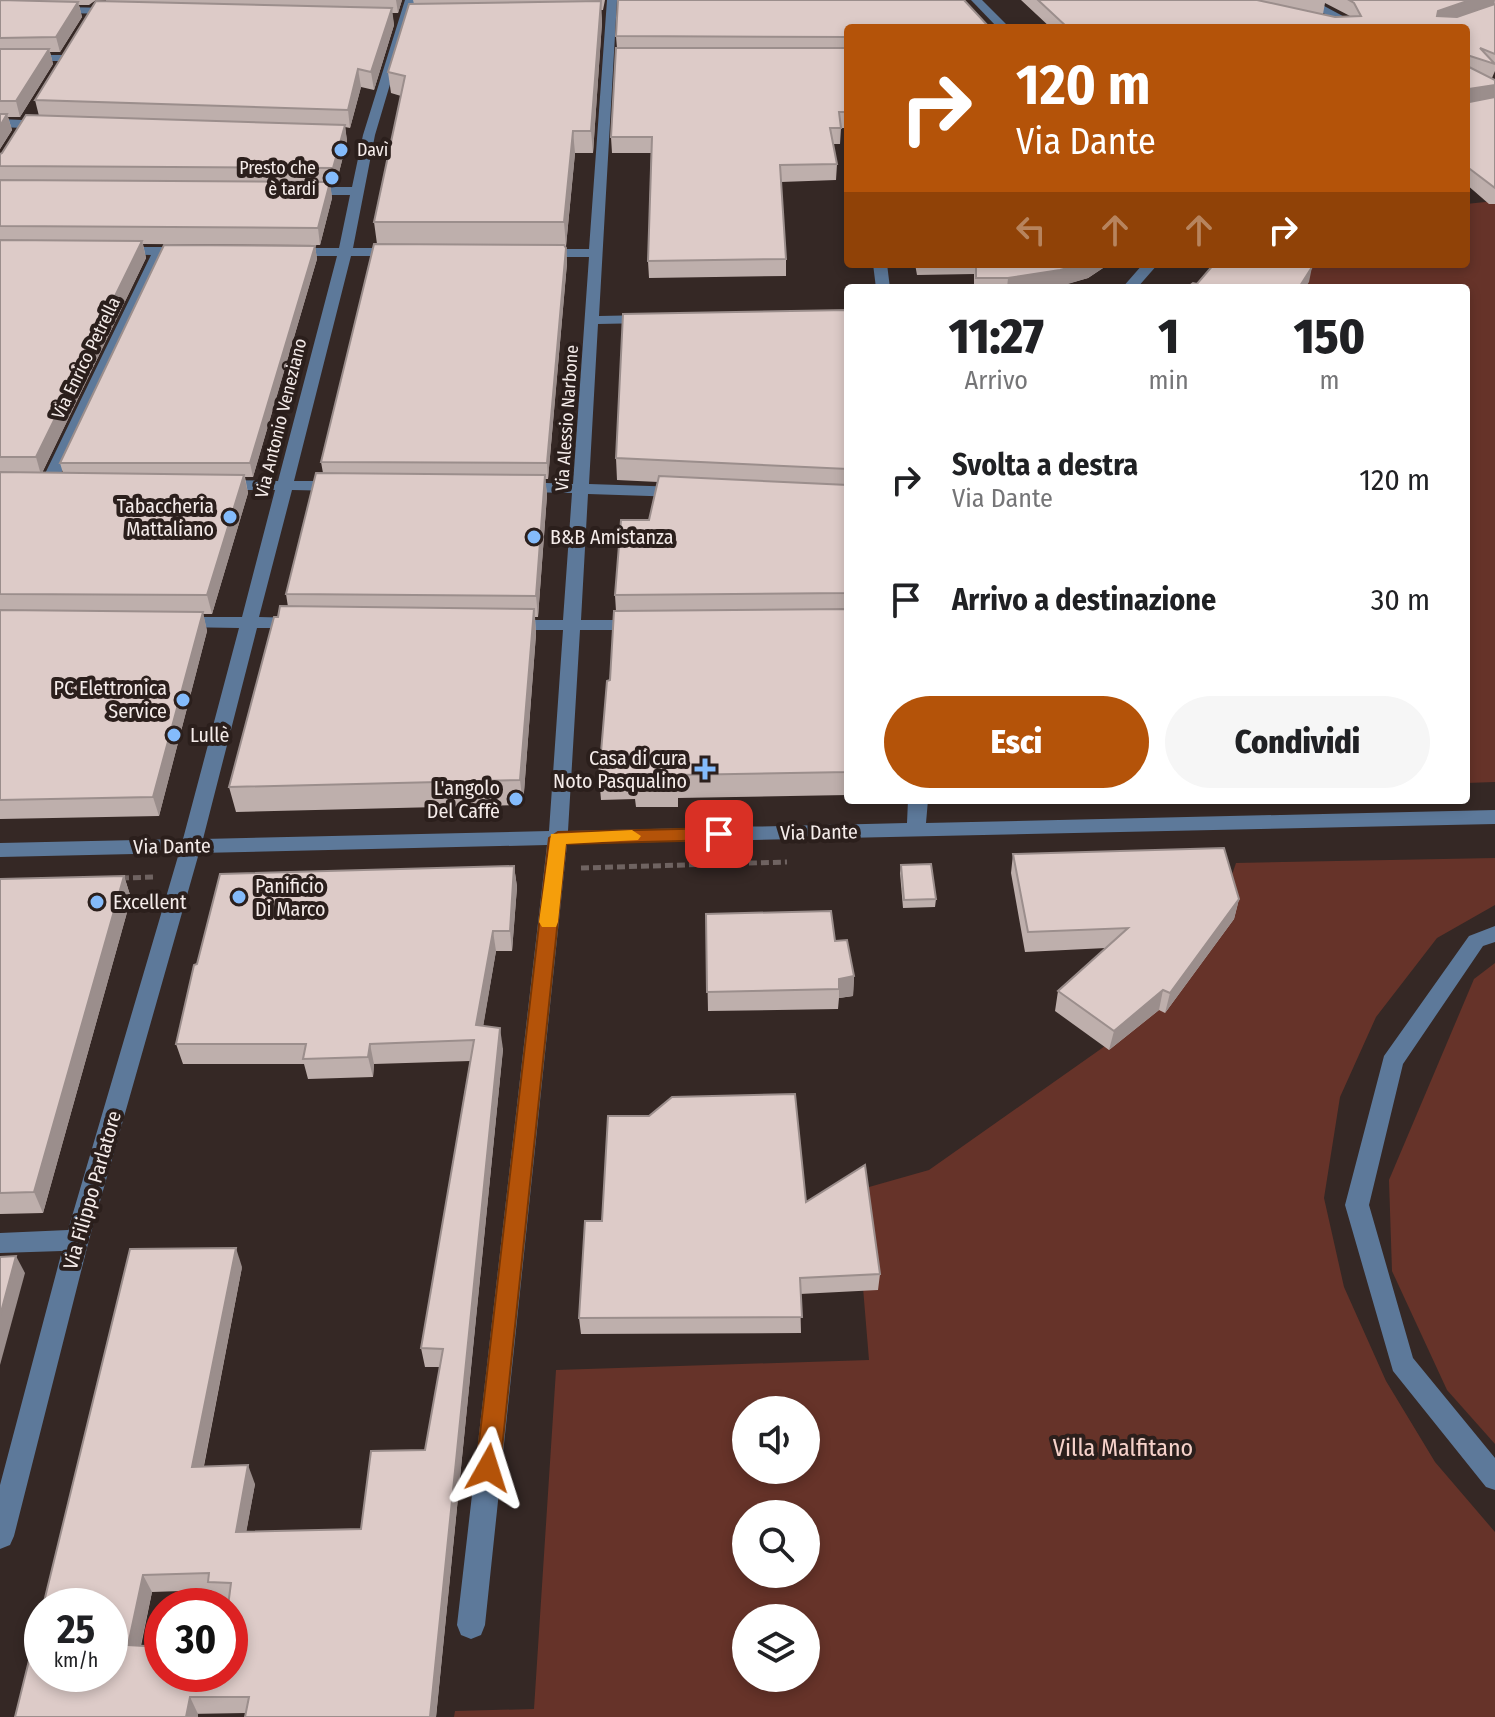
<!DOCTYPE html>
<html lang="it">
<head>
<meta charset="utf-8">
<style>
  :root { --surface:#fff; --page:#f6f6f6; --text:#202124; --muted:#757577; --accent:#b45309 }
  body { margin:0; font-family:"Fira Sans Condensed",sans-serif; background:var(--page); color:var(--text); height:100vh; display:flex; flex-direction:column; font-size:30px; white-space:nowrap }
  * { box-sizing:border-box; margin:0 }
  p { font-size:26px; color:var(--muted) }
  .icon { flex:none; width:44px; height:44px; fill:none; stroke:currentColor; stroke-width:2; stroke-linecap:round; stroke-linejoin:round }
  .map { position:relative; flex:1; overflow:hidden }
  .drawer { position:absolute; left:844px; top:284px; width:626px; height:520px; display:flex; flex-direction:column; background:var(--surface); border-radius:8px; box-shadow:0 4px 12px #0003 }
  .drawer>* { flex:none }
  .banner { position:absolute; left:844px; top:24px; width:626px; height:244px; border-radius:8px; box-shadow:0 4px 12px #0003; background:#b45309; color:#fff; overflow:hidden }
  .fabs { position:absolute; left:732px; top:1396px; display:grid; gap:16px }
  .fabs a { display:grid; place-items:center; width:88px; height:88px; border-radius:50%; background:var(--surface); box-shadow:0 4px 12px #0003; font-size:40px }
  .speed { position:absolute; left:24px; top:1588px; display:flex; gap:16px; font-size:40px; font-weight:700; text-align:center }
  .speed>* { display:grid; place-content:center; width:104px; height:104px; border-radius:50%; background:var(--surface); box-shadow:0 4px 12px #0003; line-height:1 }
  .speed small { font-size:20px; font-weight:400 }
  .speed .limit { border:12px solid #d22; background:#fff; color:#111 }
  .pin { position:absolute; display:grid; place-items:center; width:68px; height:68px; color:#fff; margin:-34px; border-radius:16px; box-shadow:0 4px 12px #0006 }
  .me { position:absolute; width:88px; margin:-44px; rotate:6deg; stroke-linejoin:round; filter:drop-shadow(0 0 6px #0008) }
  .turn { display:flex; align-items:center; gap:28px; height:168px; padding:0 40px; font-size:36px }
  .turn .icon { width:104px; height:104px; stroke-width:2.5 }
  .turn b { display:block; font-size:56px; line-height:68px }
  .lanes { display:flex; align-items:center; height:76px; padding:0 40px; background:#0003; justify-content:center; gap:40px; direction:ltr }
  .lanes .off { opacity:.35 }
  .eta { display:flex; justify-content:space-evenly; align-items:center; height:136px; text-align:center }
  .eta b { font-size:48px; font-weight:800; line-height:56px }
  .button { display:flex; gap:16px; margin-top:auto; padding:16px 40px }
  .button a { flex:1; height:92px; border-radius:48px; background:var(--accent); color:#fff; font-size:32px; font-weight:800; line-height:92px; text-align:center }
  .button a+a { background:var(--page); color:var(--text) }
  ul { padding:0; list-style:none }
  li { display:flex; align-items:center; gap:24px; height:120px; padding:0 40px }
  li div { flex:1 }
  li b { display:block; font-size:30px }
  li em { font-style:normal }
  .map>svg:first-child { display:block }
  .green { fill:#663329; fill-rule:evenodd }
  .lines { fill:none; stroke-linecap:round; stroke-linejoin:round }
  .path { stroke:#6f6361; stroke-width:5; stroke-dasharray:8 4; stroke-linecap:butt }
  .minor { fill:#5d799a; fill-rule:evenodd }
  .wall { fill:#beafac; fill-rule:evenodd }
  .shaded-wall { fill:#9b8e8c }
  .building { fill:#ddcbc8; stroke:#9b8e8c; stroke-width:2; fill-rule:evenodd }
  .route { fill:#b45309; stroke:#753606; stroke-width:2 }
  .slow { fill:#f59e0b }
  .poi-dot { fill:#84bbfb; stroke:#2b1f1c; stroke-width:3 }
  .labels { text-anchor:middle; stroke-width:8; stroke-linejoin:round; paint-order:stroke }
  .far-poi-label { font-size:18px; fill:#f5ecea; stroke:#2b1f1c; text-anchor:start }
  .far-street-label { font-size:18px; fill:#f5ecea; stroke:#2b1f1c }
  .poi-label { font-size:20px; fill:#f5ecea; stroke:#2b1f1c; text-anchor:end }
  .street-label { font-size:20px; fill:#f5ecea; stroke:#2b1f1c }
  .near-park-label { font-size:24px; fill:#f6d2ca; stroke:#2b1f1c }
</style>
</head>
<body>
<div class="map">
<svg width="1495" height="1717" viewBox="0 0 1495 1717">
  <rect width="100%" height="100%" fill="#352825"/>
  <g class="green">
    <polygon points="1495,201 1495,782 1466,783 1466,288 1308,288 1303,264 1466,264 1466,204"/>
    <path d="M 1495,858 L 1495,905 L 1437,938 L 1376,1017 L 1340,1097 L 1324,1198 L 1344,1287 L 1386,1381 L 1435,1462 L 1495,1532 L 1495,1717 L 454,1717 L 455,1711 L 534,1709 L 556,1370 L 869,1360 L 855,1191 L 929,1170 L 1159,1008 L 1209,942 L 1236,863 ZM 746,1410 L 806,1410 L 806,1470 L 746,1470 ZM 746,1514 L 806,1514 L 806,1574 L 746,1574 ZM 746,1618 L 806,1618 L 806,1678 L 746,1678 Z"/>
    <polygon points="1495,963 1495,1444 1447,1390 1392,1271 1389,1180 1474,979"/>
  </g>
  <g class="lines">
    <g class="path">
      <polyline points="581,868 787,862"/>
      <polyline points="121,878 155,877"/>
    </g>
    <g class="minor">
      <polygon points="405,0 415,0 375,135 353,248 399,248 406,252 399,256 351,256 294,481 340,481 348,486 340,491 292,490 259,617 300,618 309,623 300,628 257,628 203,839 549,831 563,630 508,630 499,625 508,620 563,620 572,493 520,492 512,487 520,482 573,484 589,257 539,257 532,253 539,249 589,249 607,0 617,0 599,316 648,315 655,319 648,323 598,324 589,484 680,487 688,492 680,497 588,494 581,620 640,620 649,625 640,630 580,630 568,831 907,823 908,800 928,800 926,823 1495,810 1495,824 567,844 485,1625 481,1635 471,1639 461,1635 457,1625 547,845 199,853 89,1240 14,1536 10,1545 0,1549 0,1485 62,1251 0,1253 0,1233 68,1230 179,853 0,857 0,843 183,839 239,628 180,627 171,622 180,617 242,617 275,490 220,490 212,485 220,480 278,481 337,256 291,256 284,252 291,248 339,248 350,195 305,195 299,191 305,187 352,187 363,135"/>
      <polygon points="971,0 982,0 1010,28 998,28"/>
      <polygon points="1300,0 1313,0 1365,28 1350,28"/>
      <polygon points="0,6 116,8 122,11 116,14 0,12"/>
      <polygon points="0,55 67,55 73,58 67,61 0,61"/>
      <polygon points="0,119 45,121 51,125 45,129 0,127"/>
      <polygon points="119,247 187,247 194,251 187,255 165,255 56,484 54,487 42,487 40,484 151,255 114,254 114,248"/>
      <polygon points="873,264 887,264 890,288 876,288"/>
      <polygon points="1143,264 1158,264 1137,288 1122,288"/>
      <polygon points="1495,926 1495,942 1483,946 1403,1064 1369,1205 1413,1358 1495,1458 1495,1490 1486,1487 1393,1371 1345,1205 1384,1056 1469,936"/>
    </g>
  </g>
  <g class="wall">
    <polygon points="0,0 96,0 89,5 79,5 82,17 60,52 50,52 53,64 20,117 8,117 12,130 0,149"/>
    <polygon points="106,0 402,0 398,13 392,13 394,25 374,90 361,87 350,128 345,127 347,141 336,184 330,184 332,198 320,245 143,244 146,258 42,473 63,473 60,463 315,246 317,259 253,477 245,477 248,493 212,614 203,614 207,631 159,816 0,819 0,154 2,153 39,116 35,100 106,2"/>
    <polygon points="413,0 605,0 603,10 601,10 602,22 593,153 575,153 566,246 564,246 566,248 567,263 548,479 545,479 547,495 538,617 535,617 536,634 523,805 236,812 229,787 278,617 288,607 286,594 323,473 321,462 377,244 374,222 401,96 391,93 388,72 414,4"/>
    <path d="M 1021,0 L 1495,0 L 1495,71 L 1492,78 L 1495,80 L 1495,204 L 1489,204 L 1466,184 L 1466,28 L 1051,28 ZM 1325,3 L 1350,16 L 1335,17 L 1323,14 Z"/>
    <polygon points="848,28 848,128 841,128 840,144 833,144 837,164 836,180 781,182 786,259 786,276 649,278 648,261 651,153 612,153 611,137 617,48 616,36"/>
    <polygon points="915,264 1109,264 1088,278 1052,288 974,288 974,274 917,275"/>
    <polygon points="848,310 848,795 678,798 678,807 636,807 635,799 601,800 599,776 610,680 616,611 615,595 649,520 658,482 617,480 616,458"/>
    <polygon points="1013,854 1239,899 1234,919 1165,1013 1159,1010 1109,1050 1055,1011 1058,991 1106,948 1025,952 1011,873"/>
    <polygon points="901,865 936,899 935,907 903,908 900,873"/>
    <path d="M 514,866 L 517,887 L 512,951 L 496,951 L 483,1026 L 503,1049 L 436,1717 L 245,1717 L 246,1713 L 15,1717 L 242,1267 L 204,1466 L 255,1484 L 246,1532 L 361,1529 L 425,1450 L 440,1367 L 425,1367 L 421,1348 L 470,1061 L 374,1064 L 373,1077 L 308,1079 L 304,1064 L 183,1064 L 176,1044 ZM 211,1590 L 216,1599 L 229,1600 L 230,1674 L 141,1646 L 152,1592 Z"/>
    <polygon points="124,876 131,898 43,1213 0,1214 0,879"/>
    <polygon points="706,914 835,941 854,976 853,996 839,998 838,1009 708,1011"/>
    <polygon points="806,1202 880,1274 878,1290 800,1294 801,1333 581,1334 579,1318"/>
  </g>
  <g class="shaded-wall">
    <polygon points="396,0 402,0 398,13"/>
    <polygon points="1470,0 1495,0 1494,4 1434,25 1438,11"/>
    <polygon points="601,1 602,22 593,153 591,131"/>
    <polygon points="78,2 82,17 60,52 56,37"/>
    <polygon points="392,8 394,25 374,90 371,72"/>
    <polygon points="49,49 53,64 20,117 16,101"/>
    <polygon points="358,69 361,87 350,128 348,110"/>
    <polygon points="1495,85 1495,99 1466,104 1468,89"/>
    <polygon points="7,114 12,130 0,149 0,126"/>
    <polygon points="345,125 347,141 336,184 333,168"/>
    <polygon points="573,131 575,153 566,246 564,222"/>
    <polygon points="330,182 332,198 320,245 318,228"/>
    <polygon points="142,241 146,258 41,475 36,457"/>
    <polygon points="315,246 317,259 253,477 250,463"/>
    <polygon points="566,248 567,263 548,479 547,463"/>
    <polygon points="1082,264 1109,264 1088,278 1058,287 1007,288 1008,278"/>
    <polygon points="1309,264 1312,264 1311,269 1312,267 1309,282 1305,288 1300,288"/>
    <polygon points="244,475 248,493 212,614 207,595"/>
    <polygon points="545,475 547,495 538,617 536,596"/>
    <polygon points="534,609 536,634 523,805 520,780"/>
    <polygon points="203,612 207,631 159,816 153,797"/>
    <polygon points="514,866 517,887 512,951 510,931"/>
    <polygon points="124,876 131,898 43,1213 34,1192"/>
    <polygon points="1239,899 1234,919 1165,1013 1170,993"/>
    <polygon points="493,931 496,951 480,1045 476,1025"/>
    <polygon points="854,976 853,996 839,998 839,979"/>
    <polygon points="1163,990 1159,1010 1109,1050 1114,1031"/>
    <polygon points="500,1028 503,1049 436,1717 430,1717"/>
    <polygon points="370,1044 374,1064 373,1077 368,1057"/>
    <polygon points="236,1248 242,1267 200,1485 192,1467"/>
    <polygon points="16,1256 25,1273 0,1365 0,1316"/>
    <polygon points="248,1465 255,1484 243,1550 236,1532"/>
    <polygon points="143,1575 152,1592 137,1662 128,1645"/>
    <polygon points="190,1697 198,1714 198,1717 186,1717"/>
  </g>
  <g class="building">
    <polygon points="0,0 78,2 56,37 0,38"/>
    <polygon points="618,0 964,0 990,28 848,28 848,37 616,36"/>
    <polygon points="1038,0 1257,0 1335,17 1361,16 1354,3 1349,0 1470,0 1438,11 1437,16 1457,17 1495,4 1495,54 1480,48 1495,64 1467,55 1469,67 1495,80 1495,85 1468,89 1467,99 1470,102 1495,97 1495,188 1466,166 1466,28 1068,28"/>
    <polygon points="96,1 392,8 371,72 358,69 348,110 35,100"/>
    <polygon points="601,1 591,131 573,131 564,222 374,222 405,76 388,72 409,4"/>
    <polygon points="616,48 848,48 848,112 839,112 841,128 830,128 837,164 780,165 786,259 648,261 652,137 611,137"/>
    <polygon points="0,49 49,49 16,101 0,101"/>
    <polygon points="0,114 7,114 0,126"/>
    <polygon points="26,115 345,125 333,168 0,166 0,154 2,153"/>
    <polygon points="0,180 330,182 318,228 0,226"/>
    <polygon points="0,240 142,241 36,457 0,457"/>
    <polygon points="374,244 564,245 566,248 547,463 321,462"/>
    <polygon points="164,245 315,246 250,463 60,463"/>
    <polygon points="976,264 1082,264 1060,270 1008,278 976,278"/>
    <polygon points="1214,264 1309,264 1308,266 1312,267 1300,286 1306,288 1187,288 1193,283 1197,284"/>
    <polygon points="848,310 848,469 616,458 623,314"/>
    <polygon points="0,472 244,475 207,595 0,594"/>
    <polygon points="316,473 545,475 536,596 286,594"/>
    <polygon points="659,476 848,485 848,593 615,595 621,520 649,520"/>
    <polygon points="280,606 534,609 520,780 229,787 274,617 278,617"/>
    <polygon points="848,609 848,772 677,775 677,784 635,784 635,775 599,776 607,681 610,680 614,611"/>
    <polygon points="0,610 203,612 153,797 0,800"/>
    <polygon points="1224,848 1239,899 1170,993 1163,990 1114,1031 1058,991 1128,928 1028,932 1013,854"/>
    <polygon points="931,864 936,899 904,900 901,865"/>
    <path d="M 514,866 L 510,931 L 493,931 L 476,1025 L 500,1028 L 430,1717 L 245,1717 L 249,1697 L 190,1697 L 186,1717 L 15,1717 L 42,1608 L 42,1674 L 110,1674 L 110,1606 L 43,1606 L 130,1249 L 236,1248 L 192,1467 L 248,1465 L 236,1532 L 361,1529 L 371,1451 L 425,1450 L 443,1349 L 421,1348 L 474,1040 L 370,1044 L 368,1057 L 303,1059 L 306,1044 L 176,1044 L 194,965 L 197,964 L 220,874 ZM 209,1573 L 208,1582 L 231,1583 L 228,1606 L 230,1606 L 230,1674 L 162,1674 L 162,1647 L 128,1645 L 143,1575 Z"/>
    <polygon points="124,876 34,1192 0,1193 0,879"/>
    <polygon points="831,911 835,941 847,940 854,976 839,979 839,989 707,992 706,914"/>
    <polygon points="795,1094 806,1202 865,1165 880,1274 800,1278 802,1317 579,1318 585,1221 602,1221 608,1116 649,1116 672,1097"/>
    <polygon points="16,1256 0,1316 0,1257"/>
  </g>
  <polygon class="route" points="719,828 728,834 719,840 566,844 500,1468 497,1476 488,1479 480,1476 476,1468 549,838 558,832"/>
  <polygon class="slow" points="632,830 641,836 638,840 566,844 558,922 556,927 542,927 539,922 551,834"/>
  <g class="poi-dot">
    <circle cx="341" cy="150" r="8"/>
    <circle cx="332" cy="178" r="8"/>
    <circle cx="230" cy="517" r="8"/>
    <circle cx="534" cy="537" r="8"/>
    <circle cx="183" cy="700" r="8"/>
    <circle cx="174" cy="735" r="8"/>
    <path d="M701 757h8v8h8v8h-8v8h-8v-8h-8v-8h8z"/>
    <circle cx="516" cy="799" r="8"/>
    <circle cx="239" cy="897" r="8"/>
    <circle cx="97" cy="902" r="8"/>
  </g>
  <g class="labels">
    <g class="far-poi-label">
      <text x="357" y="156">Davì</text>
      <text x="316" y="174" text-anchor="end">Presto che<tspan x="316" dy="21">è tardi</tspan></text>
    </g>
    <g class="far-street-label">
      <text transform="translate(86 358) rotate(-64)" y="6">Via Enrico Petrella</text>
      <text transform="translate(281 418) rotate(-76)" y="6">Via Antonio Veneziano</text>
      <text transform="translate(567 418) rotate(-86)" y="6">Via Alessio Narbone</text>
    </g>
    <g class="poi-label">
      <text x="214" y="513">Tabaccheria<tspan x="214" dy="23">Mattaliano</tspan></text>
      <text x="550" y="544" text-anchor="start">B&amp;B Amistanza</text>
      <text x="167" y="695">PC Elettronica<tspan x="167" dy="23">Service</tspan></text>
      <text x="190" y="742" text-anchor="start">Lullè</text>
      <text x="687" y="765">Casa di cura<tspan x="687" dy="23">Noto Pasqualino</tspan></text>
      <text x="500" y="795">L'angolo<tspan x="500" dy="23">Del Caffè</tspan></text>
      <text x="255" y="893" text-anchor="start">Panificio<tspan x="255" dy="23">Di Marco</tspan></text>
      <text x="113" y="909" text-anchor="start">Excellent</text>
    </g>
    <g class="street-label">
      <text transform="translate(819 832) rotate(-1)" y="7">Via Dante</text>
      <text transform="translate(172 846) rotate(-1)" y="7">Via Dante</text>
      <text transform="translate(92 1190) rotate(-74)" y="7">Via Filippo Parlatore</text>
    </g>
    <g class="near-park-label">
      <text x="1123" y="1456">Villa Malfitano</text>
    </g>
  </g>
</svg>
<div class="fabs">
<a><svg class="icon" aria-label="sound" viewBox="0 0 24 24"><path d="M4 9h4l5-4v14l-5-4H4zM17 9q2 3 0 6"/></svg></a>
<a><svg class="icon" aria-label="search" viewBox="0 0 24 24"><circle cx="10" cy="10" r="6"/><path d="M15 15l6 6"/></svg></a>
<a><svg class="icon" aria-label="layers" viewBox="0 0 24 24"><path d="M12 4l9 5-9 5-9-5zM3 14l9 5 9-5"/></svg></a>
</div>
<div class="speed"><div>25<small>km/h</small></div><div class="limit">30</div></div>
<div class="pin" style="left:719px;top:834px;background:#d93025"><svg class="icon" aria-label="arrive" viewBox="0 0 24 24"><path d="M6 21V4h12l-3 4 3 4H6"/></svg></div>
<svg class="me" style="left:488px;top:1468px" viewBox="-20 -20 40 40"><path d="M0-17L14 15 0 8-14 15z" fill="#b45309" stroke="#fff" stroke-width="4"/></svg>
<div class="banner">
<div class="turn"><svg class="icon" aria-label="right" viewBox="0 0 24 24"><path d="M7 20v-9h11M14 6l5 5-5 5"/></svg><div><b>120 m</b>Via Dante</div></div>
<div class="lanes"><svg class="icon off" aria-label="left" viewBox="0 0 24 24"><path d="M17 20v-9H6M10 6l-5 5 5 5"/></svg><svg class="icon off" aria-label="ahead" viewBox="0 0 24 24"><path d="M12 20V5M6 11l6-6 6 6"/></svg><svg class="icon off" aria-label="ahead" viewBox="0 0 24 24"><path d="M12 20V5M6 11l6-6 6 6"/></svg><svg class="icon" aria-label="right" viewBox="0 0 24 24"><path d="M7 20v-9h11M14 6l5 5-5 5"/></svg></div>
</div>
<section class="drawer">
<div class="eta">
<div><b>11:27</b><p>Arrivo</p></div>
<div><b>1</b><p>min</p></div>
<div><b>150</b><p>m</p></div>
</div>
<ul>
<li><svg class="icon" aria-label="right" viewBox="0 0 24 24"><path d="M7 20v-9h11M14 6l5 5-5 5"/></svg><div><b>Svolta a destra</b><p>Via Dante</p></div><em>120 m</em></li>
<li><svg class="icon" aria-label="arrive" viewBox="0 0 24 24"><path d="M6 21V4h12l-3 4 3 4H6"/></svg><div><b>Arrivo a destinazione</b></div><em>30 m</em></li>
</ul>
<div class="button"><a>Esci</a><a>Condividi</a></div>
</section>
</div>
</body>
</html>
